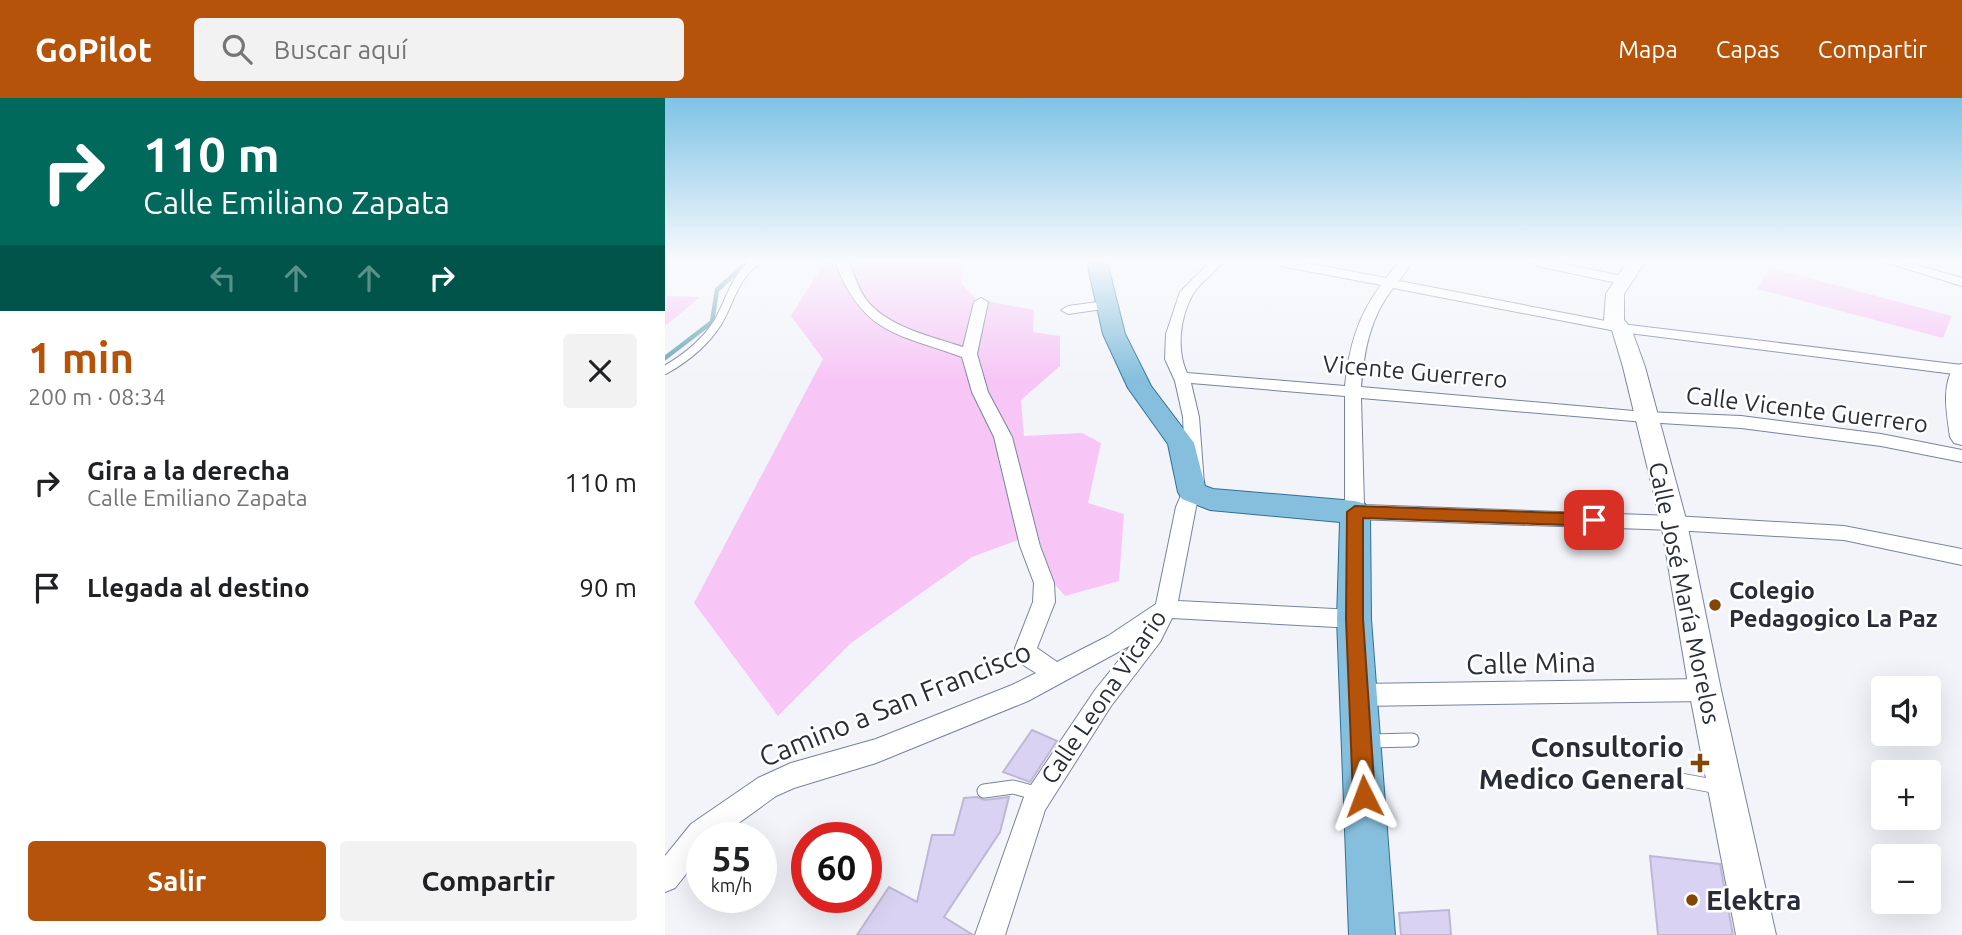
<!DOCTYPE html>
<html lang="es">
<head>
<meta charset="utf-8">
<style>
  :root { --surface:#fff; --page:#f2f2f2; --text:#202124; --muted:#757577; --accent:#b45309 }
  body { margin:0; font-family:Ubuntu,sans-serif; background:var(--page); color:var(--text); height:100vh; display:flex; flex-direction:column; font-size:26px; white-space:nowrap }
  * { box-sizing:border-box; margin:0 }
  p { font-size:23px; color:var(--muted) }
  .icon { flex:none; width:38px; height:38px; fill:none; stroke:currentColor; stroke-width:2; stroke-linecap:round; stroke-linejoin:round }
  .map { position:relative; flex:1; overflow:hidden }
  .side { display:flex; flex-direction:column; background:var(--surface); width:665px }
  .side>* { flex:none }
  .banner { background:#00695c; color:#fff; overflow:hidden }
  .controls { position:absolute; left:1206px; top:578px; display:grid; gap:14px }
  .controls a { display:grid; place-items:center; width:70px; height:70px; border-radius:7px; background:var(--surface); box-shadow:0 7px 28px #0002; font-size:35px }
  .speed { position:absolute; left:21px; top:724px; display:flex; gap:14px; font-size:35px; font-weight:700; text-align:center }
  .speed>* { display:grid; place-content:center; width:91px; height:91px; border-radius:50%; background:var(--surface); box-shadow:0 7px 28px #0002; line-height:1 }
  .speed small { font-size:18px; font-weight:400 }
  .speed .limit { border:10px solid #d22; background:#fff; color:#111 }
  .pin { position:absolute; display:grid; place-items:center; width:60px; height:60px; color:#fff; margin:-30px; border-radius:14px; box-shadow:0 4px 10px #0006 }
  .me { position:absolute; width:77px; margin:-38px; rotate:357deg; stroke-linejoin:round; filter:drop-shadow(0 0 5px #0008) }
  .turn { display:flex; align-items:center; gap:24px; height:147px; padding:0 28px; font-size:32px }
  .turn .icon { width:91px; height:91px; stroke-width:2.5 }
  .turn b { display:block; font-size:49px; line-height:60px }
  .lanes { display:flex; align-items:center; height:66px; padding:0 28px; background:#0003; justify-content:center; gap:35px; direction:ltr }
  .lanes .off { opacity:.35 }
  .round { display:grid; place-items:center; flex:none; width:74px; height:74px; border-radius:7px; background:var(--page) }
  .head { display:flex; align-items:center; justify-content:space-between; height:119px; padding:0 28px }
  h1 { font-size:42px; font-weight:600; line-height:52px; color:var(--accent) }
  .primary-button { display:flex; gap:14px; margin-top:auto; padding:14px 28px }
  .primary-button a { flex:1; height:80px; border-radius:7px; background:var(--accent); color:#fff; font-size:28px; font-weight:600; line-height:80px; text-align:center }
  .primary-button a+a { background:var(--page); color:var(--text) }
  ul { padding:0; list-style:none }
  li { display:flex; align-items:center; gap:21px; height:105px; padding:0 28px }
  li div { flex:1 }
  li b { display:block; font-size:26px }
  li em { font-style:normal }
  header { display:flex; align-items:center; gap:42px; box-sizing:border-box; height:98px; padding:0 35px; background:var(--accent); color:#fff }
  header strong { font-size:33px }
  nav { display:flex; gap:38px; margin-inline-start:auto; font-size:24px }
  .search { width:490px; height:63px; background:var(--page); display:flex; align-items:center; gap:18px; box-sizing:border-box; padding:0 24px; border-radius:7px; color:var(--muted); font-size:26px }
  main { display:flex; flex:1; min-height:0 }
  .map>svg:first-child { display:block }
  .green { fill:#f7c6f6 }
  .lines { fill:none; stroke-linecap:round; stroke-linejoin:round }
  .stream { stroke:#66a5b1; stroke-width:4.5 }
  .building { fill:#dad2f2; stroke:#bfb7d6; stroke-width:2 }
  .lane-far1-casing { stroke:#78839e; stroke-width:10 }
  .lane-casing { stroke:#78839e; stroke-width:15 }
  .street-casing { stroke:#78839e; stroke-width:2 }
  .secondary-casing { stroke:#78839e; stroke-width:2 }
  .primary-casing { stroke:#317095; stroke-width:2 }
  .lane-far1 { stroke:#fff; stroke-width:8 }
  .lane { stroke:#fff; stroke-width:13 }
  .street { fill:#fff; fill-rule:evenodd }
  .secondary { fill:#fff; fill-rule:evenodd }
  .primary { fill:#86bfdd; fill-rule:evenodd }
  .route { fill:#b45309; stroke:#753606; stroke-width:2 }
  .poi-dot { fill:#844607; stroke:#fff; stroke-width:2.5 }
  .labels { text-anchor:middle; stroke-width:5; stroke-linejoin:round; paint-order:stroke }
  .street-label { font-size:24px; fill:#282d39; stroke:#fff }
  .poi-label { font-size:24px; font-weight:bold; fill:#282d39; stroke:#fff; text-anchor:start }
  .near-street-label { font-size:28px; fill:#282d39; stroke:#fff }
  .near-poi-label { font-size:28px; font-weight:bold; fill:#282d39; stroke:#fff; text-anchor:end }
</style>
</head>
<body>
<header>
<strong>GoPilot</strong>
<div class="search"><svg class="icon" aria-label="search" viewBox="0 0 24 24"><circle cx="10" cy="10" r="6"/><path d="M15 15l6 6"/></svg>Buscar aquí</div>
<nav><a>Mapa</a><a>Capas</a><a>Compartir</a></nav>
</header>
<main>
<section class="side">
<div class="banner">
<div class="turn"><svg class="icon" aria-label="right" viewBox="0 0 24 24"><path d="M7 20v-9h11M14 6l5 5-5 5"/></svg><div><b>110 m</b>Calle Emiliano Zapata</div></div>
<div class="lanes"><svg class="icon off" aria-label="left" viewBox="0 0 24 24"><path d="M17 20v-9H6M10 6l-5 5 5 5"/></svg><svg class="icon off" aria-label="ahead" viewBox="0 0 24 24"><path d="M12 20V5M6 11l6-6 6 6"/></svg><svg class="icon off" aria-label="ahead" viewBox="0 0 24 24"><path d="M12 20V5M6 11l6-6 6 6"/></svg><svg class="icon" aria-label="right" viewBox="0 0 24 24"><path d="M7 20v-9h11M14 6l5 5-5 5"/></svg></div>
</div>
<div class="head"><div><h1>1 min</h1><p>200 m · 08:34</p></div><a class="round"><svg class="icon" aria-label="close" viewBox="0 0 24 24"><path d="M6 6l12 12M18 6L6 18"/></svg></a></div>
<ul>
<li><svg class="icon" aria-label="right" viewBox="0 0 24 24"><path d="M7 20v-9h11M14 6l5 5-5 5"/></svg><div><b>Gira a la derecha</b><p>Calle Emiliano Zapata</p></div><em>110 m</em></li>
<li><svg class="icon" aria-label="arrive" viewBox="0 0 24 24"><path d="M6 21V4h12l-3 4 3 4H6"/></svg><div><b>Llegada al destino</b></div><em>90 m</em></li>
</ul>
<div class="primary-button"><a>Salir</a><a>Compartir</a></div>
</section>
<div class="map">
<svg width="1297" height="837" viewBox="0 0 1297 837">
  <rect width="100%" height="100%" fill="#f2f4fa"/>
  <g class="green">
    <polygon points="160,164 298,164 296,185 311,201 369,212 368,234 395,238 395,268 356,302 359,338 417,335 436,345 423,405 459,416 454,483 400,498 387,483 372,435 307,459 186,545 113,618 29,505 158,261 126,218"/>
    <polygon points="1105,170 1287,218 1278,240 1092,191"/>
    <polygon points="0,198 35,199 0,228"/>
  </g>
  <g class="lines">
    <polyline class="stream" points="0,260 47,224 52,192 82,164"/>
  </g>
  <g class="building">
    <polygon points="367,632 392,643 365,684 338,674"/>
    <polygon points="312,699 320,702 344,699 335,734 279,819 308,837 192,837 224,789 252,804 267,737 289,737 299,700"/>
    <polygon points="985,758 1055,766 1068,837 993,837"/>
    <polygon points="784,812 786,837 736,837 734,815"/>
  </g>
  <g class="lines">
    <defs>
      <path id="lane-far1" d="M 0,272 C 21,260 40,245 53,224 C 66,202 68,181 90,164"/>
      <g id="lane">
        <polyline points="703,643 747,642"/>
        <polyline points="1016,682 1053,689"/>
        <polyline points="319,693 348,689 374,696"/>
      </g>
      <g id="street">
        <path d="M 170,164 L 184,164 C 189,177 194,193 203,204 C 225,230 268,239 298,249 L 309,204 L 316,200 L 323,204 L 312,256 L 323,294 L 347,339 L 375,448 L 389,485 L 390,504 L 372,550 L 392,564 L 443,538 L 491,506 L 511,409 L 521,386 L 518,319 L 510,283 L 500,261 L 501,236 L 515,194 L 545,164 L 558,164 C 550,175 535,184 528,196 C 515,219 511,251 522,275 L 680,288 C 684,250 692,219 716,187 L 616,168 L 610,164 L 637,164 L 721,180 L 734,164 L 747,164 L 734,183 L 956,226 L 1297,267 L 1297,277 L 956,234 L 728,190 C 705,220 699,252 696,289 L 980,314 L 1076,318 L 1216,336 L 1297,352 L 1297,364 L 1216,348 L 1076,330 L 980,324 L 696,300 L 699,407 L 1009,418 L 1179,428 L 1297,451 L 1297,467 L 1179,442 L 1009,432 L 690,421 L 683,419 L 680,414 L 680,298 L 526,285 L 534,319 L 539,386 L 531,409 L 513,503 L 689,512 L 697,515 L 700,521 L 697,527 L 689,530 L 507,520 L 495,544 L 446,608 L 380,712 L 340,837 L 310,837 L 360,696 L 430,592 L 466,547 L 363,603 L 211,665 L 129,690 L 111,698 L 53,740 L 37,740 L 37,756 L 10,790 L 0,794 L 0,758 L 26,726 L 93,680 L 126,665 L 211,641 L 347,587 L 371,575 L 355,565 L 350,550 L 368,504 L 369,485 L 355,448 L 329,339 L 307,294 L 297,259 C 231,235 198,236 170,164 Z"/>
        <polygon points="866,164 891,164 957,178 964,182 957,186 872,168"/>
        <polygon points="1220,164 1241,164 1297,180 1297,188"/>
        <polygon points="440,203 445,204 445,210 403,216 396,212 403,208"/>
        <polygon points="1040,581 1048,584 1052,592 1048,600 1040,603 693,608 685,605 681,597 685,589 693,586"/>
      </g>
      <g id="secondary">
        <polygon points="962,164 980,164 959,196 959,222 966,230 980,269 1022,425 1056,592 1111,837 1071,837 1024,592 996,425 958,269 947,232 939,223 941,196"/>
        <path d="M 1297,266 L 1297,347 L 1289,345 L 1285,339 C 1282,315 1276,290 1289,268 Z"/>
      </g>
      <polygon id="primary" points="422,164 442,164 460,236 486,288 529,345 540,388 548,391 690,403 700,406 705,414 706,521 730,837 684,837 672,521 675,424 545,412 517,401 513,394 503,346 463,290 438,236"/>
    </defs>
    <use href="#lane-far1" class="lane-far1-casing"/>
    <use href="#lane" class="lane-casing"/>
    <use href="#street" class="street-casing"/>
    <use href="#secondary" class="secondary-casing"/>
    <use href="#primary" class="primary-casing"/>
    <use href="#lane-far1" class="lane-far1"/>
    <use href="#lane" class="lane"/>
    <use href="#street" class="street"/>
    <use href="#secondary" class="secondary"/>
    <use href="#primary" class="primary"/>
  </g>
  <linearGradient id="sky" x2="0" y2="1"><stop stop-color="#7fc3e6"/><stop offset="0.58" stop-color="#f9fafd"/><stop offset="1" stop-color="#f9fafd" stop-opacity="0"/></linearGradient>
  <rect width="1297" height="281" fill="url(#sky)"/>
  <polygon class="route" points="690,408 929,416 937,422 929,428 698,420 698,521 710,698 707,706 699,709 692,706 688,698 681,521 682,414"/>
  <g class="poi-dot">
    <circle cx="1050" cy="507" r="7"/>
    <path d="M1031.5 654.5h7v7h7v7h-7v7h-7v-7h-7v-7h7z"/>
    <circle cx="1027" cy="802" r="7"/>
  </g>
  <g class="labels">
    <g class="street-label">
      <text transform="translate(750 274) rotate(5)" y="8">Vicente Guerrero</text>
      <text transform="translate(1142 312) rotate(7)" y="8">Calle Vicente Guerrero</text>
      <text transform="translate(1019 495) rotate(78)" y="8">Calle José María Morelos</text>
      <text transform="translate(439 599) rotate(-56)" y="8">Calle Leona Vicario</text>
    </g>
    <g class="poi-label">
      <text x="1064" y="501">Colegio<tspan x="1064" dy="28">Pedagogico La Paz</tspan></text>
    </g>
    <g class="near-street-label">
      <text transform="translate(866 565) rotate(-1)" y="10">Calle Mina</text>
      <text transform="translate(230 606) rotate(-22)" y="10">Camino a San Francisco</text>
    </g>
    <g class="near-poi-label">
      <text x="1019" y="659">Consultorio<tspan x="1019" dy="32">Medico General</tspan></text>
      <text x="1041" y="812" text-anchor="start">Elektra</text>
    </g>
  </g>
</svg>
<div class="controls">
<a><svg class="icon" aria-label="sound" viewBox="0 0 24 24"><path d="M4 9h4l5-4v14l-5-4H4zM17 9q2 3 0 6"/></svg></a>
<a>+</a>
<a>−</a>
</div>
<div class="speed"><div>55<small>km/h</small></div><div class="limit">60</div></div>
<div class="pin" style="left:929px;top:422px;background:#d93025"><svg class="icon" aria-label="arrive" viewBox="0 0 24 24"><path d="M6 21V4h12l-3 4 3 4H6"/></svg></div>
<svg class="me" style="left:699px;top:698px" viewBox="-20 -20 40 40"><path d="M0-17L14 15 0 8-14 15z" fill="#b45309" stroke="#fff" stroke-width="4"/></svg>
</div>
</main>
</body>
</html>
